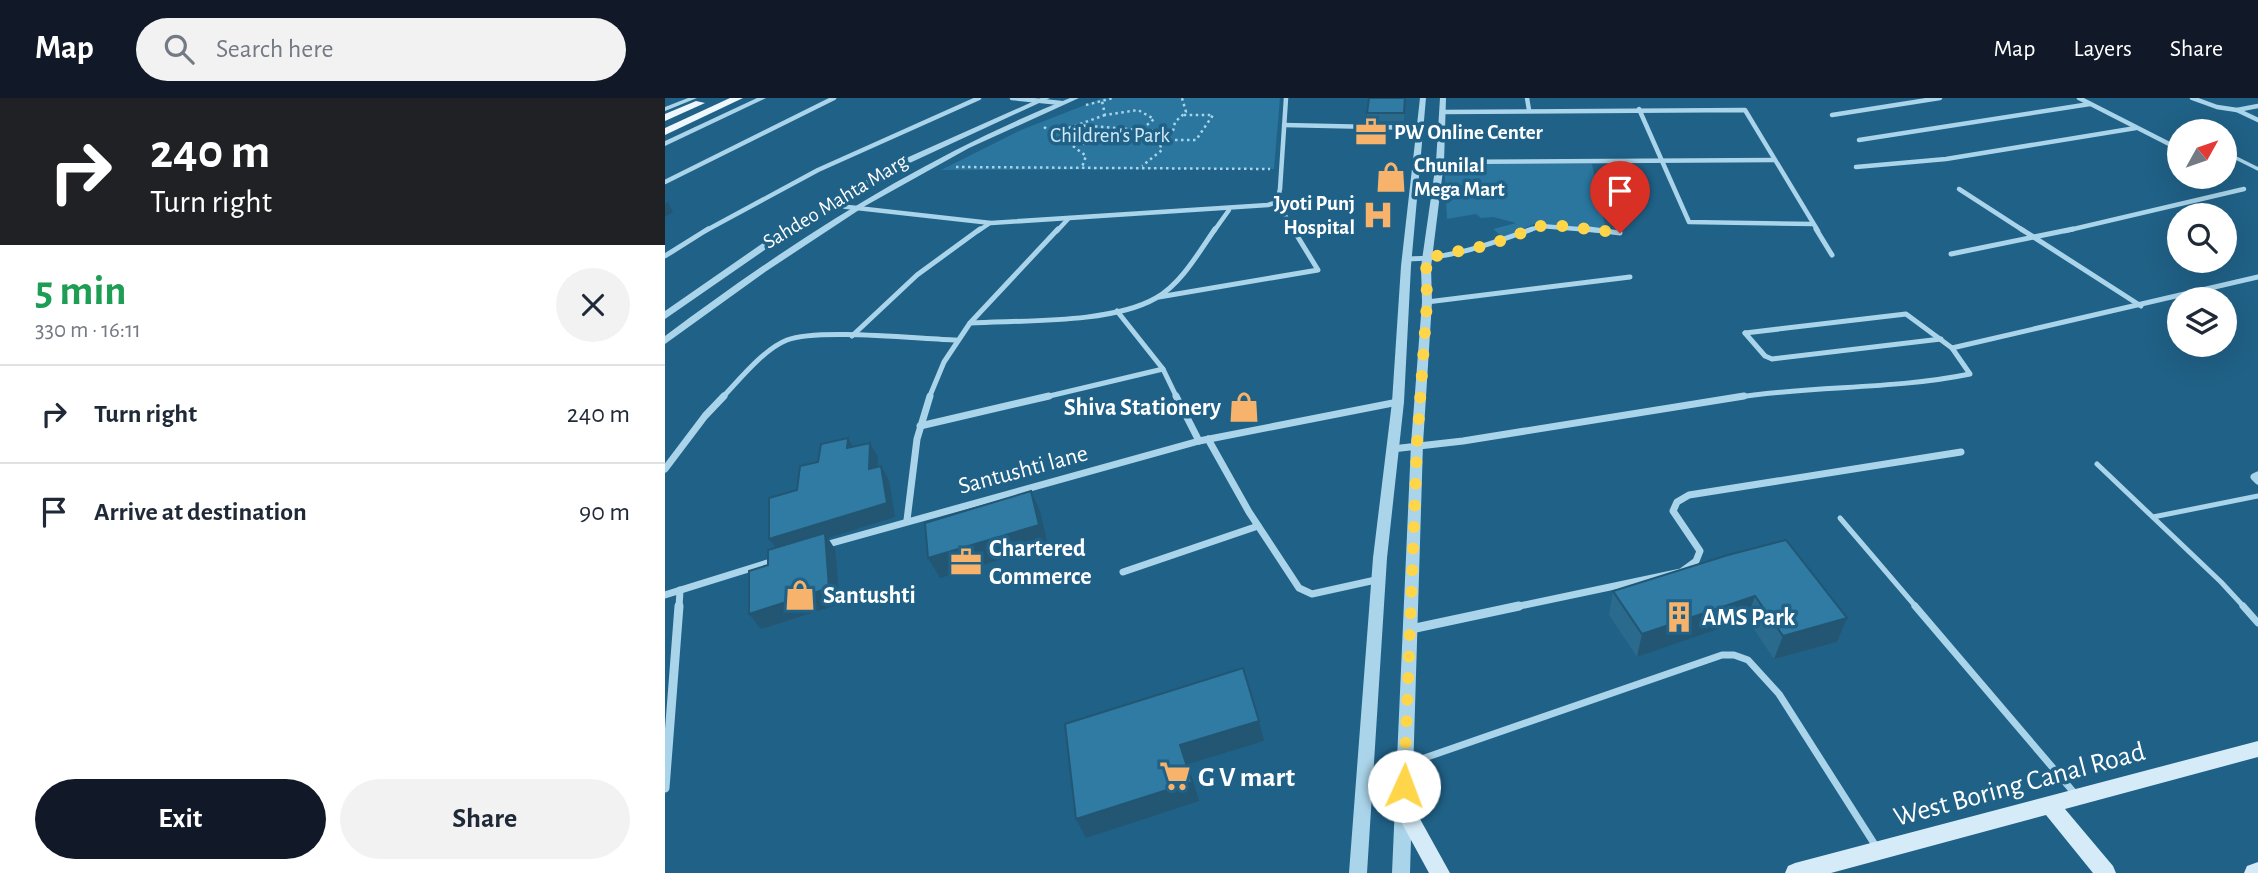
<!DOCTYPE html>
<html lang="en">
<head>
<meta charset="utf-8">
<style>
  :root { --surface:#fff; --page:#f2f2f3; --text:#1f2937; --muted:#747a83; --line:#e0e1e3; --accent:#111827 }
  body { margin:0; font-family:"Alegreya Sans",sans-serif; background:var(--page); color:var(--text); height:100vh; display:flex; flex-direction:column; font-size:26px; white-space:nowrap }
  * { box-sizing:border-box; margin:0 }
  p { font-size:23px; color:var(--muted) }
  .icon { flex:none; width:38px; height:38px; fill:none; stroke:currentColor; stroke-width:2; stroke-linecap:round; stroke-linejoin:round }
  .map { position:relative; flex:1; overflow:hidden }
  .side { display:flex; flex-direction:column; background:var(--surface); width:665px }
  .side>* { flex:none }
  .banner { background:#202124; color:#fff; overflow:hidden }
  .needle { width:46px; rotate:50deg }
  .buttons { position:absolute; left:1502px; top:21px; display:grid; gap:14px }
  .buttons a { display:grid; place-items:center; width:70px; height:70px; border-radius:50%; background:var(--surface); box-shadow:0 7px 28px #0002; font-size:35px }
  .pin { position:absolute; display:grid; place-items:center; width:60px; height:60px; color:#fff; margin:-72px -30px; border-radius:50% 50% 50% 0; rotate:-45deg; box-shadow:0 0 7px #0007 }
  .pin .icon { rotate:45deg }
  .me { position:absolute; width:77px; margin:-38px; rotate:2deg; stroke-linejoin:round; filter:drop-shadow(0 0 5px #0008) }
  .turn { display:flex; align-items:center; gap:24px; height:147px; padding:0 35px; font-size:32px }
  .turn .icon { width:91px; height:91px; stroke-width:2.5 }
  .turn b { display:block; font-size:49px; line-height:60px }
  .round { display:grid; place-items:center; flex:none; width:74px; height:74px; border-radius:37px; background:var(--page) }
  .summary { display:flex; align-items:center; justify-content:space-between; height:119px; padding:0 35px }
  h1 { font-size:42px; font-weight:700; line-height:52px; color:#1e9e55 }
  .button { display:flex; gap:14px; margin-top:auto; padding:14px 35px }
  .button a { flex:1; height:80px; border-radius:42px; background:var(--accent); color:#fff; font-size:28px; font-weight:700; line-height:80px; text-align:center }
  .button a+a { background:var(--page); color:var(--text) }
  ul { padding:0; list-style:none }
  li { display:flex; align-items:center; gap:21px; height:98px; padding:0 35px; border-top:2px solid var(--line) }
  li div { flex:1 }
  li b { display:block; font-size:26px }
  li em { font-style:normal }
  header { display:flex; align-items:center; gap:42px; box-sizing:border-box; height:98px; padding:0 35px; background:var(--accent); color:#fff }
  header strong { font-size:33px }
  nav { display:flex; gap:38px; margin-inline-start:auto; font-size:24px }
  .search { width:490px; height:63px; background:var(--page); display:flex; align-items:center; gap:18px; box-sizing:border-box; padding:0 24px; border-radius:38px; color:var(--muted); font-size:26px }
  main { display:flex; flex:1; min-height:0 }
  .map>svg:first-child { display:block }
  .green { fill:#2a769f }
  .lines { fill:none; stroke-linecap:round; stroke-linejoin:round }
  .path { stroke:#aad4ea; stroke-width:2.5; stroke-dasharray:2.5 3.5; stroke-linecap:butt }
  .service-far2 { stroke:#aad4ea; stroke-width:3.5 }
  .service-far1 { stroke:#aad4ea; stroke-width:5 }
  .service { stroke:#aad4ea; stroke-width:7 }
  .minor-far3 { stroke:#aad4ea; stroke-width:4.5 }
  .minor-far2 { stroke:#aad4ea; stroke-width:5 }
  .minor-far1 { stroke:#aad4ea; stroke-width:7 }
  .minor { stroke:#aad4ea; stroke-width:9 }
  .tertiary { fill:#aad4ea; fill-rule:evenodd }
  .secondary { fill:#d5ebf8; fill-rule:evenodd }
  .primary { fill:#eef7fe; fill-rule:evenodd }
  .wall { fill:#296a8d }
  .shaded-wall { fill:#225673 }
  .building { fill:#307ba4; stroke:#225673; stroke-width:2 }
  .route { stroke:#ffd54a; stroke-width:12; stroke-dasharray:0 21.6 }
  .labels { text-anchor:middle; stroke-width:7; stroke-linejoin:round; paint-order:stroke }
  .far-poi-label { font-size:21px; font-weight:bold; fill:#fff; stroke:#206187; text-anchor:start }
  .far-park-label { font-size:21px; fill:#cfe9f7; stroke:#206187 }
  .far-street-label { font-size:21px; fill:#fff; stroke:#206187 }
  .poi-label { font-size:24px; font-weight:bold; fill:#fff; stroke:#206187; text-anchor:start }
  .street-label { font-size:24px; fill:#fff; stroke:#206187 }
  .near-poi-label { font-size:28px; font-weight:bold; fill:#fff; stroke:#206187; text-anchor:start }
  .near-street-label { font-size:28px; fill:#fff; stroke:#206187 }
</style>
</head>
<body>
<header>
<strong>Map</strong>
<div class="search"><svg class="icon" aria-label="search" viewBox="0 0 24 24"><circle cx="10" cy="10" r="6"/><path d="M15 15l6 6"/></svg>Search here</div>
<nav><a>Map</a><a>Layers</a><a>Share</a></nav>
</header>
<main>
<section class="side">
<div class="banner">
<div class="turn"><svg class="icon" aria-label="right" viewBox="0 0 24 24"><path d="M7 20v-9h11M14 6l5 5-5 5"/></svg><div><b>240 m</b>Turn right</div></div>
</div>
<div class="summary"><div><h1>5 min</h1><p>330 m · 16:11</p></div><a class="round"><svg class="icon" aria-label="close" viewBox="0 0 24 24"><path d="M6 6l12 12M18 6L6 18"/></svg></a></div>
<ul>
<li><svg class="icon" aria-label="right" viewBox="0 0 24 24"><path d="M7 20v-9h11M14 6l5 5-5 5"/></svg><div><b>Turn right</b></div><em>240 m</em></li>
<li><svg class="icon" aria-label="arrive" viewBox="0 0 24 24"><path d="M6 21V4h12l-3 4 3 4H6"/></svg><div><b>Arrive at destination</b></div><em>90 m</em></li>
</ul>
<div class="button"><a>Exit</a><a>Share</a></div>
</section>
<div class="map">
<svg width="1593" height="775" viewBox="0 0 1593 775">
  <rect width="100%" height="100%" fill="#206187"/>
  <g class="green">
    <polygon points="438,0 615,0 609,71 276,72 356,32"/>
    <polygon points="779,65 927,66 941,132 872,125 838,139 828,131 851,125 828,119 816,120 811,116 782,121"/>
  </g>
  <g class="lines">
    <g class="path">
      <polyline points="421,7 448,0"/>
      <polyline points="440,17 401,31 394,39 399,45 428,46 476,32 508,33 494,44 497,52 477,68"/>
      <polyline points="412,27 476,32 489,21 473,12 440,17 437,3"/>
      <polyline points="379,29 395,41"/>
      <polyline points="508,33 510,24 521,14 517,0"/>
      <polyline points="498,42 531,42 548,17 518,17"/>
      <polyline points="408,48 421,58 417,69"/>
      <polyline points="291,69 605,71"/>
    </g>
    <polyline class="service-far2" points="1559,54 1593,71"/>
    <g class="service-far1">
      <polyline points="1432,366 1556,484 1580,510"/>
      <polyline points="1488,419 1593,398"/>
      <polyline points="1175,420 1252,510"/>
    </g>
    <g class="service">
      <polyline points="1250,508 1411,697"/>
      <polyline points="1578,508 1593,525"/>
      <polyline points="742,666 1057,557 1069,557 1083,562 1114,596 1212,750"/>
    </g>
    <g class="minor-far3">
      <polyline points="347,0 396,5"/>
      <polyline points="862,0 864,12"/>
      <polyline points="1414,0 1514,51"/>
      <polyline points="1527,0 1552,9 1572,12"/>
      <polyline points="1593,8 1572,12 1593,22"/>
      <polyline points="974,11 1024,124 1148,126"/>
      <polyline points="777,14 1080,12 1153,133"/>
      <polyline points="1167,17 1275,0"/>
      <polyline points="619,27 754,30"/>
      <polyline points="1194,42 1425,6"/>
      <polyline points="775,64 1109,62"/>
      <polyline points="1191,69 1281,61 1471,30"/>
      <polyline points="0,84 169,0"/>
      <polyline points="1294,91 1359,133"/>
      <polyline points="612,104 629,133"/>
      <polyline points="165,107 326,125 603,107 612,104 615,91 621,0"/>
      <polyline points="40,133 153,72 314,0"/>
      <polyline points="313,133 325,125"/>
      <polyline points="392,133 403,121"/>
      <polyline points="549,133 564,112"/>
      <polyline points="862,133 876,128 938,133"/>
      <polyline points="1400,133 1579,91"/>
    </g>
    <g class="minor-far2">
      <polyline points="924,131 955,135"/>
      <polyline points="1151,131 1167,157"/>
      <polyline points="1356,131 1476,208"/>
      <polyline points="1286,156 1408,131"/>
      <polyline points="0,158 43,131"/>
      <path d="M 741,161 C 785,161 826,146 867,131"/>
      <polyline points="494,199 653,172 628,131"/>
      <polyline points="762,204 965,179"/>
      <polyline points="452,213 498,271 512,300"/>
      <path d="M 305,225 C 357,222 446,226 491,200 C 516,186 534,154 550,131"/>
      <polyline points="1080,235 1241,216 1287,250"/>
      <polyline points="1080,235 1100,258 1107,261 1276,241"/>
      <polyline points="187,238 252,177 315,131"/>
      <path d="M 57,300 C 75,281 99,251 122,242 C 153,230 254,241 291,242"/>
      <polyline points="264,300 279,264 305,225 393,131"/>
      <polyline points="376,300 498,271"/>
      <path d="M 1068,300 C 1147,287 1227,292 1305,276 L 1287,250 L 1593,179"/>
    </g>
    <g class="minor-far1">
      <polyline points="511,298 534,343"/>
      <polyline points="255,328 384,298"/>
      <polyline points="543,341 584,414 634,490 647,496 715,481"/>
      <polyline points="727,351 798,343 1079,298"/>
      <polyline points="0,371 40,318 59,298"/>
      <polyline points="1593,377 1589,379 1593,383"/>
      <polyline points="242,422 252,341 265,298"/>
      <polyline points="160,447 534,343 733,304"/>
      <polyline points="458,474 593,428"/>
      <polyline points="0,497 112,462"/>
      <polyline points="14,510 15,492"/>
      <polyline points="845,510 1016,474 1031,463 1035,453 1008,413 1012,404 1024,397 1296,354"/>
    </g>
    <g class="minor">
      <polyline points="746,531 854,508"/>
      <polyline points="0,690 14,508"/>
    </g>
    <g class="tertiary">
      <polygon points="23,0 32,0 0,13 0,9"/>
      <polygon points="92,0 101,0 0,48 0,43"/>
      <polygon points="376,0 385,0 236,69 104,149 0,221 0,213 98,145 230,65"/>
      <path d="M 405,0 L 414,0 L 304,50 L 200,108 L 100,174 L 0,246 L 0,238 C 130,141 254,61 405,0 Z"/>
      <polygon points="755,0 761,0 746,168 739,304 722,460 702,775 684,775 708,460 727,304 736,168"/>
      <polygon points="775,0 781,0 779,64 766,169 767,204 758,346 745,775 727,775 746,346 757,204 756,169 771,64"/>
    </g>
    <g class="secondary">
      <polygon points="1593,643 1593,659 1400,711 1448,768 1451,775 1428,775 1381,717 1166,775 1120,775 1123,768 1130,765"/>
      <polygon points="738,700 745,703 785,775 764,775 728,709 731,703"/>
      <polygon points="1593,764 1593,775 1579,775 1582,768"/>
    </g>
    <g class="primary">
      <polygon points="65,0 78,0 0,37 0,30"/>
      <polygon points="31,3 40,5 0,23 0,16"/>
    </g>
  </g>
  <g class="wall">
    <polygon points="740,0 739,23 702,23 702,15"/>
    <polygon points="1063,457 1172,544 1109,561 1082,521 972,559 944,517 948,493"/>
  </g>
  <g class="shaded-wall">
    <polygon points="3,104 8,114 0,119 0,106"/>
    <polygon points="183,340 191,354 182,350"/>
    <polygon points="205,345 213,359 212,386 204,371"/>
    <polygon points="216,368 224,382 230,419 163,440 170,451 175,506 96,531 84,516 115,455 104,441"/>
    <polygon points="366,393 375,413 383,447 275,480 263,460"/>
    <polygon points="1090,498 1082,521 972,559 977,536"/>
    <polygon points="1182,520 1172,544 1109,561 1118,538"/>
    <polygon points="594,623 599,643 523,666 534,703 421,740 411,721 515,647"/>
  </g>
  <g class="building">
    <polygon points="704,0 740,0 739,15 702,15"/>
    <polygon points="183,340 182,350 205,345 204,371 216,368 222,405 104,441 104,400 132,392 135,368 153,364 156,346"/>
    <polygon points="366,393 374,427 263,460 260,425"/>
    <polygon points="160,435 164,490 84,516 84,473 103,467 103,452"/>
    <polygon points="1121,442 1182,520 1118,538 1090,498 977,536 948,493 1063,457"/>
    <polygon points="578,570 594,623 515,647 527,684 411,721 400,626"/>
  </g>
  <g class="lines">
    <polyline class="route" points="739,688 752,346 762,204 761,160 824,147 876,128 900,128 955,135"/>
  </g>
  <defs>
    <symbol id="office-bare" viewBox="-9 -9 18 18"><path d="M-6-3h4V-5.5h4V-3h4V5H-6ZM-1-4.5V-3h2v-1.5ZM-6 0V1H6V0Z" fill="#f7b36b" stroke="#206187" stroke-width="2.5" paint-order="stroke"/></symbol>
    <symbol id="shop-bare" viewBox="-9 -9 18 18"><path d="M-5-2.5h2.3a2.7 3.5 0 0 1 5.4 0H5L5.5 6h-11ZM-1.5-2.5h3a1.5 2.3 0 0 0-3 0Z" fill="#f7b36b" stroke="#206187" stroke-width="2.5" paint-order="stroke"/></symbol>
    <symbol id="hospital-bare" viewBox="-9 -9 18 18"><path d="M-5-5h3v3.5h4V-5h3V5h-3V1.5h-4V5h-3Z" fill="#f7b36b" stroke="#206187" stroke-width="2.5" paint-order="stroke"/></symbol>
    <symbol id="building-bare" viewBox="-9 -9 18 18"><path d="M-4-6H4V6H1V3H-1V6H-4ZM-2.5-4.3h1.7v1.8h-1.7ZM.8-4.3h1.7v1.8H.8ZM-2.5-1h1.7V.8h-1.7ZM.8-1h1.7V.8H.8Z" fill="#f7b36b" stroke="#206187" stroke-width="2.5" paint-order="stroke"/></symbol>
    <symbol id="supermarket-bare" viewBox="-9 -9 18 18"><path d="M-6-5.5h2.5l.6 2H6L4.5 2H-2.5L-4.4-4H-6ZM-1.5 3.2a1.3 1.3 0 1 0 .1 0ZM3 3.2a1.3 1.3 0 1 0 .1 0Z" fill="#f7b36b" stroke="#206187" stroke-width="2.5" paint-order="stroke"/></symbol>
  </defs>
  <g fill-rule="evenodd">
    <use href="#office-bare" x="684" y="12" width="44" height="44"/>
    <use href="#shop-bare" x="704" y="57" width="44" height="44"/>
    <use href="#hospital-bare" x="691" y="95" width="44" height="44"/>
    <use href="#shop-bare" x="557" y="287" width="44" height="44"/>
    <use href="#office-bare" x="279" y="442" width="44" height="44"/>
    <use href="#shop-bare" x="113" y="475" width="44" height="44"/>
    <use href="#building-bare" x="992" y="497" width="44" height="44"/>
    <use href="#supermarket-bare" x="488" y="656" width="44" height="44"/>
  </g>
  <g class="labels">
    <g class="far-poi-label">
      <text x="729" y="41">PW Online Center</text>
      <text x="749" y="74">Chunilal<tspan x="749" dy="24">Mega Mart</tspan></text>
      <text x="690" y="112" text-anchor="end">Jyoti Punj<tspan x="690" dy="24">Hospital</tspan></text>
    </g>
    <g class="far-park-label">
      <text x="445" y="44">Children's Park</text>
    </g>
    <g class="far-street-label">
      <text transform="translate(170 103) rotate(-31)" y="7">Sahdeo Mahta Marg</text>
    </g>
    <g class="poi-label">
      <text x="556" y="317" text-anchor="end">Shiva Stationery</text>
      <text x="324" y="458">Chartered<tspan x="324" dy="28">Commerce</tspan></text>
      <text x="158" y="505">Santushti</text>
      <text x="1037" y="527">AMS Park</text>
    </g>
    <g class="street-label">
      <text transform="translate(358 371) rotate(-15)" y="8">Santushti lane</text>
    </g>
    <g class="near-poi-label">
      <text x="533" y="688">G V mart</text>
    </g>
    <g class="near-street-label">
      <text transform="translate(1354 685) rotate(-15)" y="10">West Boring Canal Road</text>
    </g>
  </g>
</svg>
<div class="buttons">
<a><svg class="needle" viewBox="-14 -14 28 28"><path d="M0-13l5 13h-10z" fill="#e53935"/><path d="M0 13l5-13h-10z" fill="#747a83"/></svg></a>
<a><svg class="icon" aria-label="search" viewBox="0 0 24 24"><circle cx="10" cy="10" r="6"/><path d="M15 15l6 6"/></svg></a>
<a><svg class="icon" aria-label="layers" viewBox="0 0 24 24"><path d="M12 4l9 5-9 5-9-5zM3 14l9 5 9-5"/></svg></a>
</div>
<div class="pin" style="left:955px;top:135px;background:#d93025"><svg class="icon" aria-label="arrive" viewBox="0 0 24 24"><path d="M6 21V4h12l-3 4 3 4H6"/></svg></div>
<svg class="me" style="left:739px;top:688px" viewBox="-20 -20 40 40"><circle r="19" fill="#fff"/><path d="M0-13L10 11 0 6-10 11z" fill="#ffd54a"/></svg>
</div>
</main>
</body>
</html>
